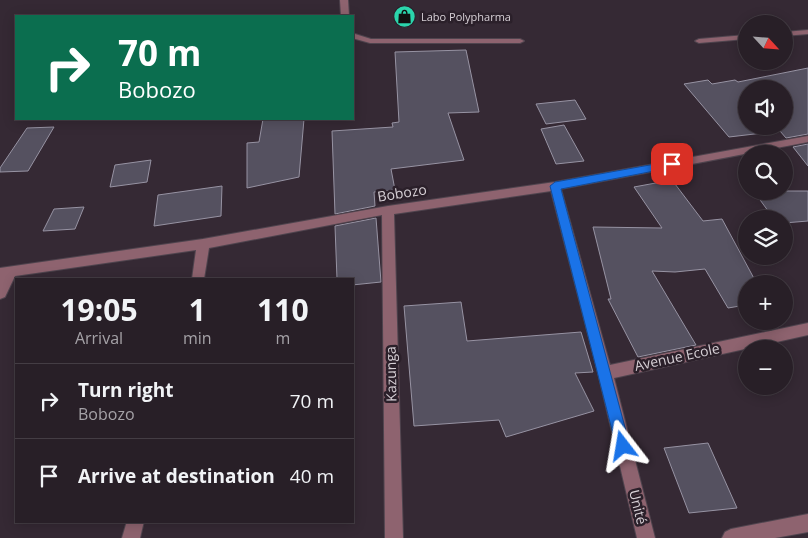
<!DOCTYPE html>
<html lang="en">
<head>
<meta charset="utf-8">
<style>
  :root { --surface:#281f27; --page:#342c33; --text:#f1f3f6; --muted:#a5a2a7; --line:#443d44 }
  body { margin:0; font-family:"Open Sans",sans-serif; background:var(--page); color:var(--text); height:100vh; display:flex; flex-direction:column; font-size:19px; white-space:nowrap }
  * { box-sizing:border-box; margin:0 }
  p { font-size:16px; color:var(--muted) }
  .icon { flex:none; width:28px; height:28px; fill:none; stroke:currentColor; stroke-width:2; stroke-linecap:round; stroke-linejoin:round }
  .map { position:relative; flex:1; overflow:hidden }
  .panel { position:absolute; left:15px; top:278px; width:339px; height:245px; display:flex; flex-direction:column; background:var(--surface); border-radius:0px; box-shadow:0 2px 12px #0003,0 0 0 1px var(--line) }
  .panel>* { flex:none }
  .banner { position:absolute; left:15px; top:15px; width:339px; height:105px; border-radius:0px; box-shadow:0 2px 12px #0003,0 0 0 1px var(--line); background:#0b6e4f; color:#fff; overflow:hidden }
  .needle { width:32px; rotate:116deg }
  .tools { position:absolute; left:738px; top:15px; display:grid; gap:10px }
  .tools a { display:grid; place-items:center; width:55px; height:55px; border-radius:50%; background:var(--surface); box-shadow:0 2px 12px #0003,0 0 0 1px var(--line); font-size:25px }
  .pin { position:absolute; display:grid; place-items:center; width:42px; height:42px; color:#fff; margin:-21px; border-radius:10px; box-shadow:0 2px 8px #0006 }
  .me { position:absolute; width:55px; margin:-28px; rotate:346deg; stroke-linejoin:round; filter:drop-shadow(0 0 4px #0008) }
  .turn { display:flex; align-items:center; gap:18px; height:105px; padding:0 20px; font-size:22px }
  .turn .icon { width:65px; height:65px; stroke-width:2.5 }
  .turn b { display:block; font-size:35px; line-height:42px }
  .eta { display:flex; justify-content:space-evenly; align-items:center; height:85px; text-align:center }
  .eta b { font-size:30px; font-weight:700; line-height:35px }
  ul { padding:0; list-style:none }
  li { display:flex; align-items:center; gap:15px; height:75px; padding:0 20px; border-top:1px solid var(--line) }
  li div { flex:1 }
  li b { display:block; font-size:19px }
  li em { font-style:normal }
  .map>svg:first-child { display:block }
  .building { fill:#555160; stroke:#9793a3; fill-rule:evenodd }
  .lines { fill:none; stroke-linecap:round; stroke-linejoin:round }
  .minor-casing { stroke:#4f444e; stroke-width:2 }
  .minor { fill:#8e636f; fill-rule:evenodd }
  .route { fill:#1a73e8; stroke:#114b97 }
  .labels { text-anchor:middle; stroke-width:5; stroke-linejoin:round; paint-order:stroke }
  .far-poi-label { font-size:11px; fill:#d7d0d6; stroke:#2b202a; text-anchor:start }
  .street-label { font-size:14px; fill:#d7d0d6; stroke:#2b202a }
</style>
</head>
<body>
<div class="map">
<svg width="808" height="538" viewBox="0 0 808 538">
  <rect width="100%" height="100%" fill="#352934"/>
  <g class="building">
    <polygon points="466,50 479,112 448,113 464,160 391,169 395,190 374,192 375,206 335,214 332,131 393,127 392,123 399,122 395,52"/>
    <path d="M 808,68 L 808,134 L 786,138 L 780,131 L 729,137 L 684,84 L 708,80 L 712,84 L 735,80 L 738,82 ZM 746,89 L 784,89 L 784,126 L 746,126 Z"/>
    <polygon points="575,100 586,119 546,124 536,104"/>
    <polygon points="263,119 304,119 299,177 247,188 247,143 259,142"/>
    <polygon points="564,125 584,161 556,164 541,129"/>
    <polygon points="54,127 28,171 0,172 0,168 27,128"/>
    <polygon points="808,144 808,166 793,147"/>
    <polygon points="151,160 147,182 110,187 115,165"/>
    <polygon points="672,180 703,221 722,219 757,284 746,284 746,305 728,308 705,269 675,272 652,271 696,345 638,357 608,299 611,299 593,227 662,228 634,187"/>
    <polygon points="222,186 221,216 154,226 158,195"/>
    <polygon points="774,191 808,191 808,221 784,223 784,219 774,219 755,193"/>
    <polygon points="84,207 75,229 43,231 54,209"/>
    <polygon points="376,218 381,282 352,285 352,279 337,279 335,226"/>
    <polygon points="461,302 467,341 581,332 593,372 575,373 594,411 506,437 499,420 414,426 404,306"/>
    <polygon points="708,443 737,508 689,513 664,448"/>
  </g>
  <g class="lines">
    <defs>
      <g id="minor">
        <polygon points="340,0 348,0 349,16 341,16"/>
        <polygon points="808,30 808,34 784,36 784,32"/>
        <polygon points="352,33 371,39 520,39 524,41 520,43 370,43 352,38"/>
        <polygon points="746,35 746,39 699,43 695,41 699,39"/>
        <polygon points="808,136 808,142 561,189 610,365 808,323 808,335 614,378 655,538 637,538 598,373 551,191 394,214 403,538 385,538 382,215 209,248 204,279 192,279 196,250 15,276 5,297 0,299 0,268 203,239 388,206 555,182"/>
        <polygon points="808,514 808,532 775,538 722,538 725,532 731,529"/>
        <polygon points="127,521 144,521 140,538 122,538"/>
      </g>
    </defs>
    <use href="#minor" class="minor-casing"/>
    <use href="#minor" class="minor"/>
  </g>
  <polygon class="route" points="672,161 677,164 675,167 561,189 630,446 628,451 623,453 618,451 616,446 550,186 555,182"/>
  <defs>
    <symbol id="shop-disc" viewBox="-11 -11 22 22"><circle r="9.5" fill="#2bd5ac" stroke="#2b202a"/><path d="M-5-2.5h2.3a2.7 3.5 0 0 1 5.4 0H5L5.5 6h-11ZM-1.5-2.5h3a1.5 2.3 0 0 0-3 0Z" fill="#111"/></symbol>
  </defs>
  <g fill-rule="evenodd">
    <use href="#shop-disc" x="392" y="4" width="25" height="25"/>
  </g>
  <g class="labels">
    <g class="far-poi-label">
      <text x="421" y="21">Labo Polypharma</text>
    </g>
    <g class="street-label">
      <text transform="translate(402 193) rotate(-9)" y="5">Bobozo</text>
      <text transform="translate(677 357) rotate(-12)" y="5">Avenue Ecole</text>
      <text transform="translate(391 374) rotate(-91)" y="5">Kazunga</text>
      <text transform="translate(638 507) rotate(76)" y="5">Unité</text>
    </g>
  </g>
</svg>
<div class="tools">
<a><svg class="needle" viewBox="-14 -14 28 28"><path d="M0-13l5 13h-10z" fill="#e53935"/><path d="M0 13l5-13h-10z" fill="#a5a2a7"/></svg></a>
<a><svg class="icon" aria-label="sound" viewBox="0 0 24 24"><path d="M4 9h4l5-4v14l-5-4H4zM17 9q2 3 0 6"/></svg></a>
<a><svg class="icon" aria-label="search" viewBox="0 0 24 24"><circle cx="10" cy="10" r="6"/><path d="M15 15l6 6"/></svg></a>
<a><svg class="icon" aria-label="layers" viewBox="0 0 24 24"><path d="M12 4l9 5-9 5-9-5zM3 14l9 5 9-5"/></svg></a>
<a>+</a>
<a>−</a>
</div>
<div class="pin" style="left:672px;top:164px;background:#d93025"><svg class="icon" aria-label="arrive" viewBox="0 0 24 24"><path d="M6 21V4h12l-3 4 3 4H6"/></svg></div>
<svg class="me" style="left:623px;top:446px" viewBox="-20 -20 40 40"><path d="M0-17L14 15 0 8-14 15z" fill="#1a73e8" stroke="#fff" stroke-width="4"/></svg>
<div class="banner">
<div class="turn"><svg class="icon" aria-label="right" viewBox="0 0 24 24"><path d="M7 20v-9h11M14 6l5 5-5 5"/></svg><div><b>70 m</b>Bobozo</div></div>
</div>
<section class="panel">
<div class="eta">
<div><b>19:05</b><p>Arrival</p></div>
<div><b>1</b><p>min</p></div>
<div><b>110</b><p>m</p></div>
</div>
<ul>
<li><svg class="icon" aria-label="right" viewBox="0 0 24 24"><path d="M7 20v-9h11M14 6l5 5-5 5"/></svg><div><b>Turn right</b><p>Bobozo</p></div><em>70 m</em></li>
<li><svg class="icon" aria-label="arrive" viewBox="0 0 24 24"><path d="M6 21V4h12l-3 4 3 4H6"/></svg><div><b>Arrive at destination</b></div><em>40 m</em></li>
</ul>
</section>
</div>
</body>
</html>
